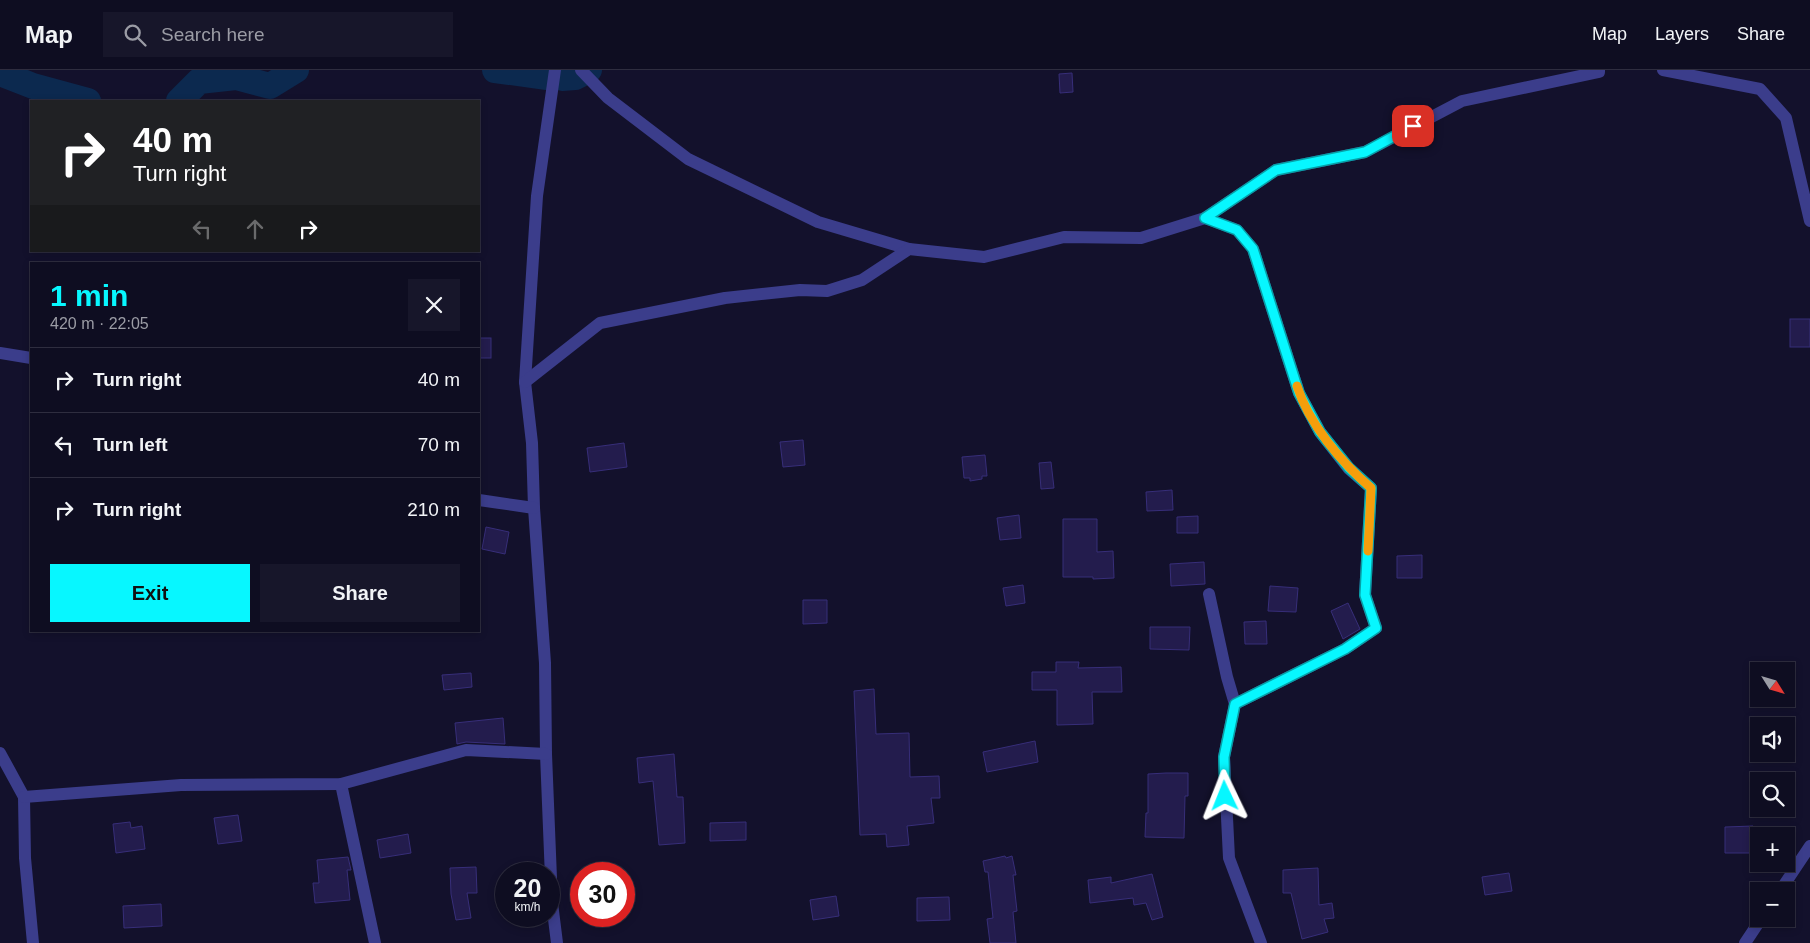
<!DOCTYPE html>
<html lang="en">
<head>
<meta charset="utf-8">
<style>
  :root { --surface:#0e0d21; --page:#17162a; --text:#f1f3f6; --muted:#9b9ca5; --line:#2e2d3f; --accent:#07f7ff }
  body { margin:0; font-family:Arial,sans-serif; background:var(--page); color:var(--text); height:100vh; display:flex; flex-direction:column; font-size:19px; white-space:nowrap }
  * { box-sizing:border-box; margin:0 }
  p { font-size:16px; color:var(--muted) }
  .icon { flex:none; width:28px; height:28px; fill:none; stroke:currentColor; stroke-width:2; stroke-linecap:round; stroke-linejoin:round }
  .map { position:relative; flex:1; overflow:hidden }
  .details { position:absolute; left:30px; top:192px; width:450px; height:370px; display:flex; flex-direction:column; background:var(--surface); border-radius:0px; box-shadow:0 2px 8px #0003,0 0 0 1px var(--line) }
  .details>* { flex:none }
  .guide { position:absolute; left:30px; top:30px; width:450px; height:152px; border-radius:0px; box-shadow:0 2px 8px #0003,0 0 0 1px var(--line); background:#202124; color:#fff; overflow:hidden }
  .needle { width:32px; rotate:127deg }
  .controls { position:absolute; left:1750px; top:592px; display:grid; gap:10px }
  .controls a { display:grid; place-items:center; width:45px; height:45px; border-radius:0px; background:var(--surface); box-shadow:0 2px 8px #0003,0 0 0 1px var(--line); font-size:25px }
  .speed { position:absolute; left:495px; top:792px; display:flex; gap:10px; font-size:25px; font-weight:700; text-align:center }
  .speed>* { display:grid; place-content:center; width:65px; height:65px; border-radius:50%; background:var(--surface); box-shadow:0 2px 8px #0003,0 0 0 1px var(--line); line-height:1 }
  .speed small { font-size:12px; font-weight:400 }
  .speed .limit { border:8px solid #d22; background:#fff; color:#111 }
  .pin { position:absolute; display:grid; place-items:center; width:42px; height:42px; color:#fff; margin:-21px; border-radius:10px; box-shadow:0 2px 8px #0006 }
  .me { position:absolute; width:55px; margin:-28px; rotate:358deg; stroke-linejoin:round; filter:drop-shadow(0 0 4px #0008) }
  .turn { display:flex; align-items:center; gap:18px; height:105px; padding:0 20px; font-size:22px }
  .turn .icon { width:65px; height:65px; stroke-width:2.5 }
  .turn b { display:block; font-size:35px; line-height:42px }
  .lanes { display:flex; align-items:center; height:48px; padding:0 20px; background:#0003; justify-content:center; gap:25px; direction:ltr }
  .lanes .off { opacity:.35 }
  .round { display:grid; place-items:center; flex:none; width:52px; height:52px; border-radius:0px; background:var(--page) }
  .headline { display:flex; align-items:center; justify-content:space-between; height:85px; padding:0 20px }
  h1 { font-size:30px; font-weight:700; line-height:38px; color:var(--accent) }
  .action { display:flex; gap:10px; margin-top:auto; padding:10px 20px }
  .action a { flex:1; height:58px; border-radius:0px; background:var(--accent); color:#111; font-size:20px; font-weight:700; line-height:58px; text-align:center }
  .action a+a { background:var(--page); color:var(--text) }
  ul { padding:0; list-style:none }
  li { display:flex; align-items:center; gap:15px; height:65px; padding:0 20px; border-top:1px solid var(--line) }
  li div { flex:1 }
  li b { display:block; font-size:19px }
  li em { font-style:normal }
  header { display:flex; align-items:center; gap:30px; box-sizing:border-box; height:70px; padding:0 25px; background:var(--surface); border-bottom:1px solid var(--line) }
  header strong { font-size:24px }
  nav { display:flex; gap:28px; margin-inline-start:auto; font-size:18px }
  .search { width:350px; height:45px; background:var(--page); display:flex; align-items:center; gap:12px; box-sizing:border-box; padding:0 18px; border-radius:0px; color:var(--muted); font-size:19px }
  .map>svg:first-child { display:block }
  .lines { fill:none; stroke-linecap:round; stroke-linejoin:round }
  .river { stroke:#0c294f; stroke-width:26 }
  .building { fill:#231c4d; stroke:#372e79 }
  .minor { stroke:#3b3d8b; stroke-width:12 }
  .route-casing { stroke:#05a1a6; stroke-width:12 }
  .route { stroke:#07f7ff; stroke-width:9 }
  .slow { stroke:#f59e0b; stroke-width:9 }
</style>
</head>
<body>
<header>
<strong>Map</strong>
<div class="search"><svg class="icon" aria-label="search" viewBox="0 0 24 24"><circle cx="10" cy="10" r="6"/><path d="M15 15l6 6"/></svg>Search here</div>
<nav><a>Map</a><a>Layers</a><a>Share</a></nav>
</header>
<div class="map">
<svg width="1810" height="873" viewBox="0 0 1810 873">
  <rect width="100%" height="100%" fill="#13112c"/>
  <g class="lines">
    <g class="river">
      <polyline points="495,0 547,7"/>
      <polyline points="0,3 33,16 88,31"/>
      <polyline points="562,8 575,7 589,0"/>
      <polyline points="179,31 199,11 236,7 270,16 296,0"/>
    </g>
  </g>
  <g class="building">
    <polygon points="1072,3 1073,22 1060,23 1059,4"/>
    <rect x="1790" y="249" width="20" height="28"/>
    <rect x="479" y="268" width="12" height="20"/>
    <polygon points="803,370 805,395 783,397 780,372"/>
    <polygon points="624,373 627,397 590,402 587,378"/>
    <polygon points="985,385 987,406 982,406 982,409 970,411 970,408 964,408 962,387"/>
    <polygon points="1051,392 1054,418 1041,419 1039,393"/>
    <polygon points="1172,420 1173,440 1147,441 1146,422"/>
    <polygon points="1019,445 1021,468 1000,470 997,448"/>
    <polygon points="1198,446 1198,463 1177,463 1177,447"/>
    <polygon points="1063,449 1097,449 1097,482 1113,481 1114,508 1093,509 1093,507 1063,507"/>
    <polygon points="486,457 509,462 505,484 482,479"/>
    <polygon points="1422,485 1422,508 1397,508 1397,486"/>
    <polygon points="1204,492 1205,514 1171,516 1170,494"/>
    <polygon points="1023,515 1025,533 1006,536 1003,518"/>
    <polygon points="1270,516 1298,518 1296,542 1268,541"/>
    <polygon points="803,530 827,530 827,553 803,554"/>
    <polygon points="1348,533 1360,559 1343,569 1331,541"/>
    <polygon points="1266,551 1267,574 1245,574 1244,552"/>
    <polygon points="1150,557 1190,557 1189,580 1150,579"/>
    <polygon points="1056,592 1079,592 1078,598 1121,597 1122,622 1092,622 1093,654 1057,655 1057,620 1032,620 1032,602 1056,602"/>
    <polygon points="471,603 472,617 444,620 442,605"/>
    <polygon points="874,619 876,664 909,663 910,707 939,706 940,728 931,728 934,753 907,756 909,775 887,777 886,764 860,765 854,621"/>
    <polygon points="503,648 505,674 466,672 457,674 455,653"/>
    <polygon points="1035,671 1038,692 987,702 983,682"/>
    <polygon points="674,684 677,727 683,727 685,773 659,775 653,711 639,713 637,688"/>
    <polygon points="1166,703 1188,703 1188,726 1185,726 1184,768 1145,767 1146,743 1148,743 1148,704"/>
    <polygon points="238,745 242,771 218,774 214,748"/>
    <polygon points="130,752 131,758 142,756 145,779 116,783 113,754"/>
    <polygon points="746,752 746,770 710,771 710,753"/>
    <polygon points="1753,756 1754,783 1725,783 1725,757"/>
    <polygon points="408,764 411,783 380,788 377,770"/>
    <polygon points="1005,786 1006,788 1012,786 1016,805 1013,805 1017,841 1013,842 1016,873 990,873 987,849 993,848 988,802 985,802 983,791"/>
    <polygon points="348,787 351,800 347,800 350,830 315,833 313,813 319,813 317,790"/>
    <polygon points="476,797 477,823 467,823 471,848 456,850 451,824 450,798"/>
    <polygon points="1318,798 1319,835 1332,833 1334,848 1324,849 1328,862 1302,869 1291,823 1283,823 1283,800"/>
    <polygon points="1509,803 1512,821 1485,825 1482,807"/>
    <polygon points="1152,804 1163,847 1152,850 1146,833 1134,835 1133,828 1090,833 1088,810 1111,807 1111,813"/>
    <polygon points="836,826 839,846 813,850 810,830"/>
    <polygon points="949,827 950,850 917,851 917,828"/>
    <polygon points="161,834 162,856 124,858 123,836"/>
  </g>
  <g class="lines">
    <g class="minor">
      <polyline points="555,0 537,126 525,312 532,373 534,438 545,593 546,684 552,833 557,873"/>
      <polyline points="581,0 608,28 688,89 818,152 909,179"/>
      <polyline points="1663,0 1760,19 1786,48 1810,151"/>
      <polyline points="1205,148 1237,160 1253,179 1299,323 1320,362 1349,399 1371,418 1365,525 1376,558 1345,579 1235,634"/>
      <polyline points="0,283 31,288"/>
      <polyline points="525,312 600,253 725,228 800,220 827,221 862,210 909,179 984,187 1064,167 1141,168 1205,148 1276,100 1365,82 1462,31 1599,2 1599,0"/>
      <polyline points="479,430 534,438"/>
      <polyline points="1209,524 1227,607 1235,634 1224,687 1229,788 1261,873"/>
      <polyline points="0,683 24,727 25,788 33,873"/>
      <polyline points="341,714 375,873"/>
      <polyline points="24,727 181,715 341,714 466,680 546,684"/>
      <polyline points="1780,821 1810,776"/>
      <polyline points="1745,873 1761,849"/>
    </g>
  </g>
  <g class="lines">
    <defs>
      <polyline id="route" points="1225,726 1224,687 1235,634 1345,579 1376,558 1365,525 1371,418 1349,398 1320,362 1299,323 1253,179 1237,160 1205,148 1276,100 1365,82 1413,56"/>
    </defs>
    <use href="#route" class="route-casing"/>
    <use href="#route" class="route"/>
    <path class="slow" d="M 1297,316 C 1309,354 1341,392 1371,418 L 1368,481"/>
  </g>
</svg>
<div class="controls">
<a><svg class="needle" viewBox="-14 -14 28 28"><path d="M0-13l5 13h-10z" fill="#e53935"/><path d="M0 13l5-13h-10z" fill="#9b9ca5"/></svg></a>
<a><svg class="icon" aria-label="sound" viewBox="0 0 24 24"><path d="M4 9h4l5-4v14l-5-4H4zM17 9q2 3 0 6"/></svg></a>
<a><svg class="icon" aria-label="search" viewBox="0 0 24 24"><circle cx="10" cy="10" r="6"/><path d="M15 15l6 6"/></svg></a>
<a>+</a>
<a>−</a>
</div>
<div class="speed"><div>20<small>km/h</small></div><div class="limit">30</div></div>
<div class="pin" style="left:1413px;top:56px;background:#d93025"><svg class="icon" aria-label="arrive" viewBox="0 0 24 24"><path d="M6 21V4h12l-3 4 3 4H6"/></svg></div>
<svg class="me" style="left:1225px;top:726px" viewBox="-20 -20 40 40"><path d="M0-17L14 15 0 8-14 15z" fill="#07f7ff" stroke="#fff" stroke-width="4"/></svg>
<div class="guide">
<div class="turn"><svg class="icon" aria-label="right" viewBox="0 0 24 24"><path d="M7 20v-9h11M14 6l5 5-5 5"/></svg><div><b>40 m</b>Turn right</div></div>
<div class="lanes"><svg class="icon off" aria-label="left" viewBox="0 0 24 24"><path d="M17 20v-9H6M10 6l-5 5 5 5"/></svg><svg class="icon off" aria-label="ahead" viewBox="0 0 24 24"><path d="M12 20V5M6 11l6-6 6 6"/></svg><svg class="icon" aria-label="right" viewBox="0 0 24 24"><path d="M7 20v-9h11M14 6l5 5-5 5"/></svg></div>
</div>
<section class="details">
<div class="headline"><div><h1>1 min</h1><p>420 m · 22:05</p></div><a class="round"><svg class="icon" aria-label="close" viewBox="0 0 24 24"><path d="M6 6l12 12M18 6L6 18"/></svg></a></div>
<ul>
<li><svg class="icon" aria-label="right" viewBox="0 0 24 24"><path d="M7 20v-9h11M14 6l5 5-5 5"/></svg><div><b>Turn right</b></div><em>40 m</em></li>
<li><svg class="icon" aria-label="left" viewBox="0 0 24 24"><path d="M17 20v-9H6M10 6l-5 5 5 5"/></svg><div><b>Turn left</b></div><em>70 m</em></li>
<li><svg class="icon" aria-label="right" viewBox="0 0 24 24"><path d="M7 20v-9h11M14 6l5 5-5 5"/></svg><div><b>Turn right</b></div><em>210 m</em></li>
</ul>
<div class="action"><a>Exit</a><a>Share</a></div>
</section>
</div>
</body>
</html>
